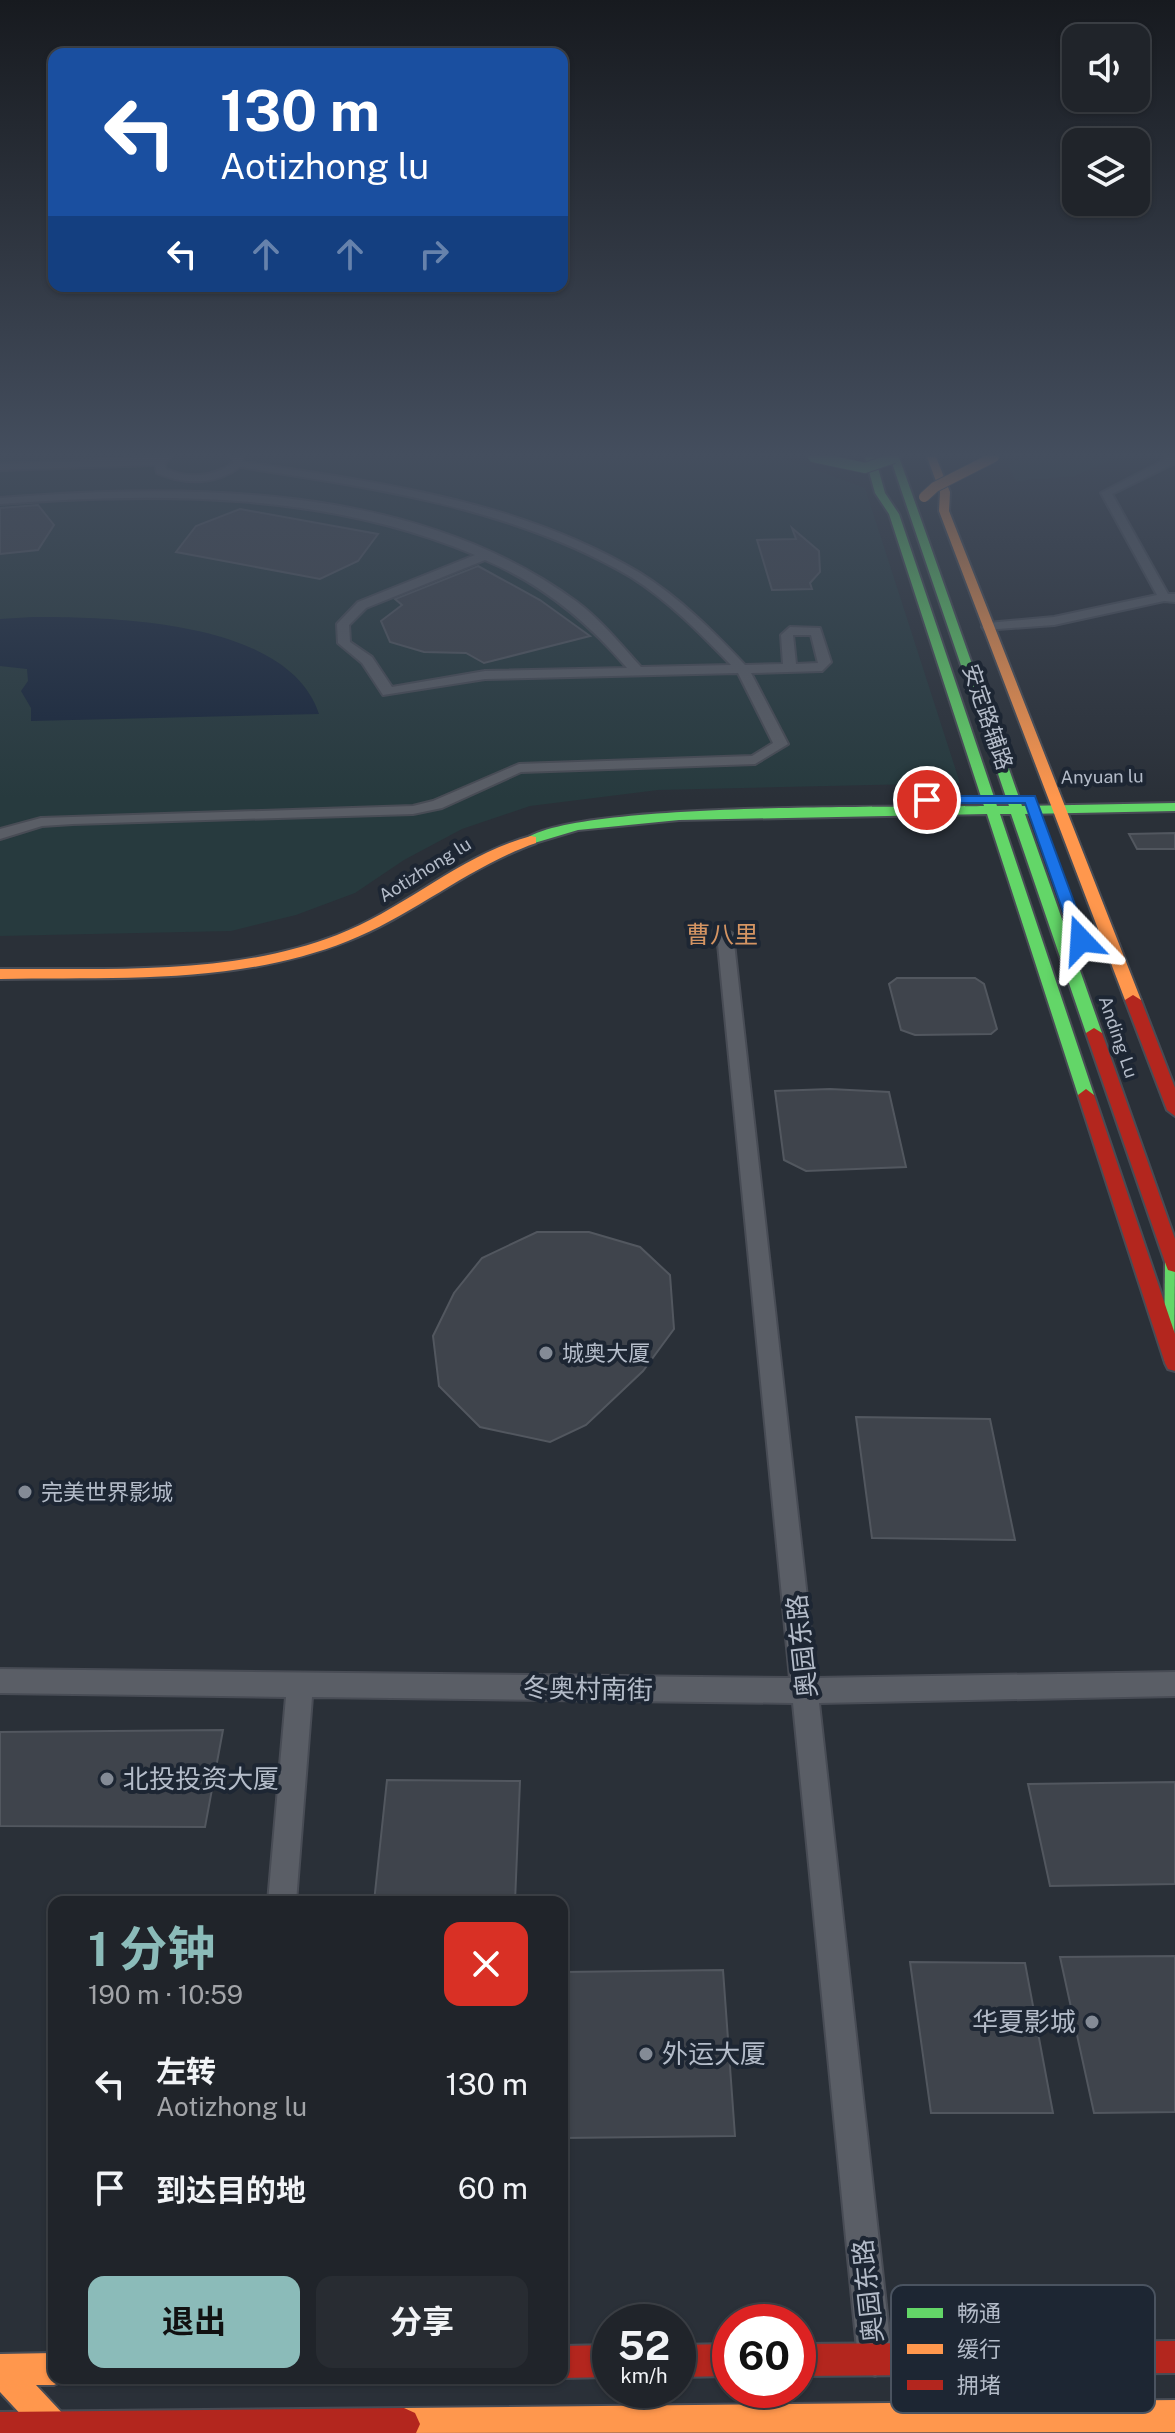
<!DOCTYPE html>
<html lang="zh">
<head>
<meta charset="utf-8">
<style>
  :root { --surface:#20242a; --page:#282c32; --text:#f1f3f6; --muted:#a2a4a8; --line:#3d4147; --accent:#8bbbb9 }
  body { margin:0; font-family:"Public Sans","Noto Sans SC",sans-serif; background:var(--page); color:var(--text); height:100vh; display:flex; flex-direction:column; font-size:30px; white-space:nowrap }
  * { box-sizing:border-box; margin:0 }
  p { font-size:26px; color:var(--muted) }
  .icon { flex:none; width:44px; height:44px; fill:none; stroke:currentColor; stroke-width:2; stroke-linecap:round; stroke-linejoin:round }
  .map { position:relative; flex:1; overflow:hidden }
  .sheet { position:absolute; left:48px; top:1896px; width:520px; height:488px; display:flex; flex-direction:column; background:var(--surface); border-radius:16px; box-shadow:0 2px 6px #0004,0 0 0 2px var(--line) }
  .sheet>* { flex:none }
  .top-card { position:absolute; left:48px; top:48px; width:520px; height:244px; border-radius:16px; box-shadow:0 2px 6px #0004,0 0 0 2px var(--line); background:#1a4fa0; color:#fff; overflow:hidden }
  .fabs { position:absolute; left:1062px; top:24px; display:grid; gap:16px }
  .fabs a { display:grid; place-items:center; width:88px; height:88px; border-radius:16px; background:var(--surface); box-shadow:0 2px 6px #0004,0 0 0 2px var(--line); font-size:40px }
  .speed { position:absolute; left:592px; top:2304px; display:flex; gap:16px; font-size:40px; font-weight:700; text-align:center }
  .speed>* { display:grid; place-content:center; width:104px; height:104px; border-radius:50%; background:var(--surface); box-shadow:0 2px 6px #0004,0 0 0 2px var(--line); line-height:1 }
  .speed small { font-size:20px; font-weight:400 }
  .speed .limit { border:12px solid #d22; background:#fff; color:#111 }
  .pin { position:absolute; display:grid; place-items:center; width:68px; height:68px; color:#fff; margin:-34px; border:4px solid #fff; border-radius:50%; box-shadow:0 2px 8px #0007 }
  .me { position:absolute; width:88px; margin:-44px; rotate:340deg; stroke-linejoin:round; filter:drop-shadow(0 0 6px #0008) }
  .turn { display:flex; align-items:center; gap:28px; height:168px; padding:0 40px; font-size:36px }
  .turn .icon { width:104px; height:104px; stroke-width:2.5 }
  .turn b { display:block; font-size:56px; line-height:68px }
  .lanes { display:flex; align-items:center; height:76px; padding:0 40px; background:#0003; justify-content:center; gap:40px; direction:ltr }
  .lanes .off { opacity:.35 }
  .round { display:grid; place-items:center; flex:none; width:84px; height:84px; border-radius:16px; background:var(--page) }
  .summary { display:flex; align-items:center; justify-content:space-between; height:136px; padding:0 40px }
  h1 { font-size:48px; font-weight:700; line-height:60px; color:var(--accent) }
  .button { display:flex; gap:16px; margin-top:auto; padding:16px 40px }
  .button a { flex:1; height:92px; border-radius:16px; background:var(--accent); color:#111; font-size:32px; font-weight:700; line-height:92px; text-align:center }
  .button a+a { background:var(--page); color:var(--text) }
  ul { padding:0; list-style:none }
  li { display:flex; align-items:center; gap:24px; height:104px; padding:0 40px }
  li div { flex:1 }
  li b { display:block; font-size:30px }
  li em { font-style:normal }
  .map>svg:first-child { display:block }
  .green { fill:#273a3e }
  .water { fill:#19273c }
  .building { fill:#3f444c; stroke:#52575f; stroke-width:2 }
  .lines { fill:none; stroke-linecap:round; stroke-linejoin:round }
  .street-casing { stroke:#484c55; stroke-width:4 }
  .fast-casing { stroke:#484c55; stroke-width:4 }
  .slow-casing { stroke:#484c55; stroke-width:4 }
  .jam-casing { stroke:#484c55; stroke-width:4 }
  .street { fill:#5a5e66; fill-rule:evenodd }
  .fast { fill:#63d668; fill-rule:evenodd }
  .slow { fill:#ff974d; fill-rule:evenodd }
  .jam { fill:#b3261e; fill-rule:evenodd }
  .fast-bridge-casing { stroke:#474c53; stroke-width:12; stroke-linecap:butt }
  .slow-bridge-casing { stroke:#474c53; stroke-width:12; stroke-linecap:butt }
  .fast-bridge { stroke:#63d668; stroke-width:10 }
  .slow-bridge { stroke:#ff974d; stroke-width:10 }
  .route { fill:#1a73e8; stroke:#114b97; stroke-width:2 }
  .poi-dot { fill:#848b96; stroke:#1d2633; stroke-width:3 }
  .labels { text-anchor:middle; stroke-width:8; stroke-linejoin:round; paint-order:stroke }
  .far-street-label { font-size:18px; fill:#b4bcc9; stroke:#1d2633 }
  .street-label { font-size:22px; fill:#b4bcc9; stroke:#1d2633 }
  .poi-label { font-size:22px; fill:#b4bcc9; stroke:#1d2633; text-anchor:start }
  .neighbourhood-label { font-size:24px; fill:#d59563; stroke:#1d2633 }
  .near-street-label { font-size:26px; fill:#b4bcc9; stroke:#1d2633 }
  .near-poi-label { font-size:26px; fill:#b4bcc9; stroke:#1d2633; text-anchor:start }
  .key { fill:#1d2633; stroke:#4a5360; stroke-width:2 }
  .key-label { font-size:22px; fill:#b4bcc9 }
</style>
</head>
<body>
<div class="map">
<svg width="1175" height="2433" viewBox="0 0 1175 2433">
  <rect width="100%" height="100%" fill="#2a3038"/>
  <g class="green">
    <polygon points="0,457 781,457 865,488 960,783 658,790 530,806 462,829 404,860 355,893 296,915 231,931 0,936"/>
    <polygon points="1023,457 1117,457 1075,476 1016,481 1007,465"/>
  </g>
  <path class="water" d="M 33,617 C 113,617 289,620 319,714 L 31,721 L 31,708 L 21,691 L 28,681 L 27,669 L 0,666 L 0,619 Z"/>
  <g class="building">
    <polygon points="38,505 54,525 38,550 0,554 0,508"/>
    <polygon points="240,509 378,534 358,561 320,579 176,552 196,526"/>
    <polygon points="792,528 819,551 820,572 810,583 812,589 772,590 757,540 796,539"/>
    <polygon points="478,566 540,600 590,636 484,663 466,653 424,652 390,642 381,621 402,605 395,599"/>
    <polygon points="1175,833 1175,849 1137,849 1129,834"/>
    <polygon points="897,978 975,978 984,984 997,1029 991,1034 915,1035 901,1030 889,984"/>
    <polygon points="830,1089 889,1092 906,1167 806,1171 784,1160 775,1091"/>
    <polygon points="537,1232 589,1232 640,1247 670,1275 674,1329 643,1371 586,1425 550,1442 480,1427 439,1386 433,1336 454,1293 482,1258"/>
    <polygon points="856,1417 990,1419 1015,1540 872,1538"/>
    <polygon points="223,1730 205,1827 0,1826 0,1732"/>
    <polygon points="387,1780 520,1781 515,1902 374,1902"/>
    <polygon points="1175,1782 1175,1884 1050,1886 1028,1784"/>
    <polygon points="1175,1956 1175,2112 1094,2113 1060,1957"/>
    <polygon points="910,1962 1025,1963 1053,2113 931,2113"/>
    <polygon points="723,1970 735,2136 563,2138 563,1972"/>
  </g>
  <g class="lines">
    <defs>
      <g id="street">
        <path d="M 171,457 L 165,463 L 166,469 C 188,479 213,477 233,463 L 232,457 L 242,457 L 243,462 C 378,482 521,501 640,573 C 680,598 713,631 745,665 L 783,664 L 781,635 L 790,627 L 820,628 L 831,662 L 822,671 L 751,673 L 788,744 L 755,764 L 521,772 L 442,808 L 413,814 L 73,824 L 42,826 L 0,839 L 0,829 L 41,818 L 413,806 L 433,801 L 519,764 L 752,756 L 773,743 L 738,673 L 485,679 L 383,695 L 362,663 L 338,643 L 337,624 L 358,602 L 475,555 C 326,492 160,492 0,504 L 0,498 C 191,483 415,483 577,602 C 601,620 621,645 641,667 L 731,665 C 700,633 669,601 631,577 C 512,507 374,488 240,467 C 216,485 184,485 157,473 L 155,465 L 0,470 L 0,464 ZM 485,560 C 542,584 587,621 627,668 L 485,671 L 392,687 L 372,657 L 350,642 L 349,625 L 366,608 ZM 793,635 L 811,635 L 818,663 L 796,664 Z"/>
        <polygon points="1170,457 1175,457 1175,463 1112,494 1168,594 1175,594 1175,602 1164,601 1054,625 984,630 982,627 988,623 1054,617 1157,595 1101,493"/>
        <polygon points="725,929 733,934 816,1678 1175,1672 1175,1696 819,1703 892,2359 887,2371 875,2376 863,2371 858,2359 793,1703 312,1697 296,1902 268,1902 286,1697 0,1693 0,1669 790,1678 717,934"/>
      </g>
      <g id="fast">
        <path d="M 865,457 L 875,457 L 885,493 L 899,514 L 997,806 L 1009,806 L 890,457 L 899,457 L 1022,806 L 1175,803 L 1175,811 L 1025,814 L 1102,1033 L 1094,1038 L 1086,1033 L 1011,814 L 1000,814 L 1094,1095 L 1092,1099 L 1086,1101 L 1078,1095 L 987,814 L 679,820 L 578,830 L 531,844 L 524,840 C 573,801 905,808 984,806 L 889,514 L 875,493 Z"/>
        <polygon points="1174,1256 1175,1256 1174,1367 1167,1365 1164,1359 1165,1263 1167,1258"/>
      </g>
      <g id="slow">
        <polygon points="927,457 936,457 950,492 949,511 1141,1000 1138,1003 1133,1005 1125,1000 939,511 940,492"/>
        <path d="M 531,836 L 536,837 L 536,843 C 468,867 414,915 348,941 C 238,985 116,977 0,979 L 0,969 C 112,968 230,976 337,935 C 405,909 460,855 531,836 Z"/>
        <polygon points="54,2353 54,2378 65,2380 54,2385 36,2385 65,2416 70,2427 68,2433 38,2433 0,2392 0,2354"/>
        <polygon points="1175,2400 1175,2432 392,2433 388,2424 393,2413 404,2408"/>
      </g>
      <g id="jam">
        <polygon points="1133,995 1141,1000 1175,1088 1175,1116 1167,1110 1125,1000"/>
        <polygon points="1094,1028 1102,1033 1175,1239 1175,1272 1168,1270 1166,1265 1086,1033"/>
        <polygon points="1086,1089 1094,1095 1175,1334 1175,1371 1168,1369 1165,1363 1078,1095"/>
        <polygon points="1175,2341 1175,2373 798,2376 798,2344"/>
        <polygon points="730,2344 730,2376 678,2377 678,2345"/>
        <polygon points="610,2345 610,2377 562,2378 562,2346"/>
        <polygon points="404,2408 415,2413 420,2424 416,2433 0,2433 0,2412"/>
      </g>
    </defs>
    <use href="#street" class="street-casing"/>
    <use href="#fast" class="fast-casing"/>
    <use href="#slow" class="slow-casing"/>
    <use href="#jam" class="jam-casing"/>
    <use href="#street" class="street"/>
    <use href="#fast" class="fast"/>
    <use href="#slow" class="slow"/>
    <use href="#jam" class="jam"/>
    <defs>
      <polyline id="fast-bridge" points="813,457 865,468 894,458"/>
      <polyline id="slow-bridge" points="924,497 935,487 994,457"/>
    </defs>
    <use href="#fast-bridge" class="fast-bridge-casing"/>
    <use href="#slow-bridge" class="slow-bridge-casing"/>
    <use href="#fast-bridge" class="fast-bridge"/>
    <use href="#slow-bridge" class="slow-bridge"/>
  </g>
  <linearGradient id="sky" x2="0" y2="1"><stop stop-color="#171a1f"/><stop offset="0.57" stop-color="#444e5e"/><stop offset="1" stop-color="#444e5e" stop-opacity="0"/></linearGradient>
  <rect width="1175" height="798" fill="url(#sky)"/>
  <polygon class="route" points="927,796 1035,796 1088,940 1086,943 1073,940 1025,803 923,803 923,797"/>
  <g class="poi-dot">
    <circle cx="546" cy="1353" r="8"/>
    <circle cx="25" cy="1492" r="8"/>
    <circle cx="107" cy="1779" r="8"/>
    <circle cx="1092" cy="2022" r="8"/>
    <circle cx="646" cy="2054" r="8"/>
  </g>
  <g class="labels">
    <g class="far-street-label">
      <text transform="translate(1102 777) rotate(-1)" y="6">Anyuan lu</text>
      <text transform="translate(425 870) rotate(-32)" y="6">Aotizhong lu</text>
      <text transform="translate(1118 1037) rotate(71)" y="6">Anding Lu</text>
    </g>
    <g class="street-label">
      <text transform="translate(988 717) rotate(71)" y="8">安定路辅路</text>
    </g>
    <g class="poi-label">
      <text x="562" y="1361">城奥大厦</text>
      <text x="41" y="1500">完美世界影城</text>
    </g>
    <g class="neighbourhood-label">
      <text x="722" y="943">曹八里</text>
    </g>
    <g class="near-street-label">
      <text transform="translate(802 1646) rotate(-96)" y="9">奥园东路</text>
      <text transform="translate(588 1689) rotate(1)" y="9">冬奥村南街</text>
      <text transform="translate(868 2291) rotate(-96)" y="9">奥园东路</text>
    </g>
    <g class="near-poi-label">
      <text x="123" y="1788">北投投资大厦</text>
      <text x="1076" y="2031" text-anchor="end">华夏影城</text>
      <text x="662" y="2063">外运大厦</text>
    </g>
  </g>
  <rect x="891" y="2285" width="264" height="128" rx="12" class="key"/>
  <rect x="907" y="2308" width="36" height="10" fill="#63d668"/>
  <rect x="907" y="2344" width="36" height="10" fill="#ff974d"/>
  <rect x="907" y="2380" width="36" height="10" fill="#b3261e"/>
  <g class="key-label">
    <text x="957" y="2321">畅通</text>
    <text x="957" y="2357">缓行</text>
    <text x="957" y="2393">拥堵</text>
  </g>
</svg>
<div class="fabs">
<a><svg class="icon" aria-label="sound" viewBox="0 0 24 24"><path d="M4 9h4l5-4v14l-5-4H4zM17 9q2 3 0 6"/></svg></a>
<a><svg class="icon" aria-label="layers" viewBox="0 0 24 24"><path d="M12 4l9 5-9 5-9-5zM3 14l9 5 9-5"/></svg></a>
</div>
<div class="speed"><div>52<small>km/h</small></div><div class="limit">60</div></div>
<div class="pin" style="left:927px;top:800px;background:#d93025"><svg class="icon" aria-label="arrive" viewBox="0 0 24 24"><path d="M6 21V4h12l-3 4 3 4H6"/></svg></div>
<svg class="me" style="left:1081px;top:940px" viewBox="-20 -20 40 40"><path d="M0-17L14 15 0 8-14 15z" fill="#1a73e8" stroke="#fff" stroke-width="4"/></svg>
<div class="top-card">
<div class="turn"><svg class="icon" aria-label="left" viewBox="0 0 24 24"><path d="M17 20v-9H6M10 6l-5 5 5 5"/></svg><div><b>130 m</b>Aotizhong lu</div></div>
<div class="lanes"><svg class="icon" aria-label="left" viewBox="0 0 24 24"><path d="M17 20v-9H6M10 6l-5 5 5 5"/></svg><svg class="icon off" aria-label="ahead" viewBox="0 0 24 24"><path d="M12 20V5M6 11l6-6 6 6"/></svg><svg class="icon off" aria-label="ahead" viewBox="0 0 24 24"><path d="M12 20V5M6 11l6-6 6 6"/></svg><svg class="icon off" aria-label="right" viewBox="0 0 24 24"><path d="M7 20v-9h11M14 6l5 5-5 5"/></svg></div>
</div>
<section class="sheet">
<div class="summary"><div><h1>1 分钟</h1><p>190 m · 10:59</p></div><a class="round" style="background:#d93025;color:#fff"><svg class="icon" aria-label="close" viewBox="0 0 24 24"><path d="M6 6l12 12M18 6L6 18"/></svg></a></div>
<ul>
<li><svg class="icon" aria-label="left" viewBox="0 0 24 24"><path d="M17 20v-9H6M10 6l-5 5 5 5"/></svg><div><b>左转</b><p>Aotizhong lu</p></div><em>130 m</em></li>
<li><svg class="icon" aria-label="arrive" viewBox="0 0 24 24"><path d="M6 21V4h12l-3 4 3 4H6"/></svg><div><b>到达目的地</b></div><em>60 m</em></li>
</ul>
<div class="button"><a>退出</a><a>分享</a></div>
</section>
</div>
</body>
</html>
